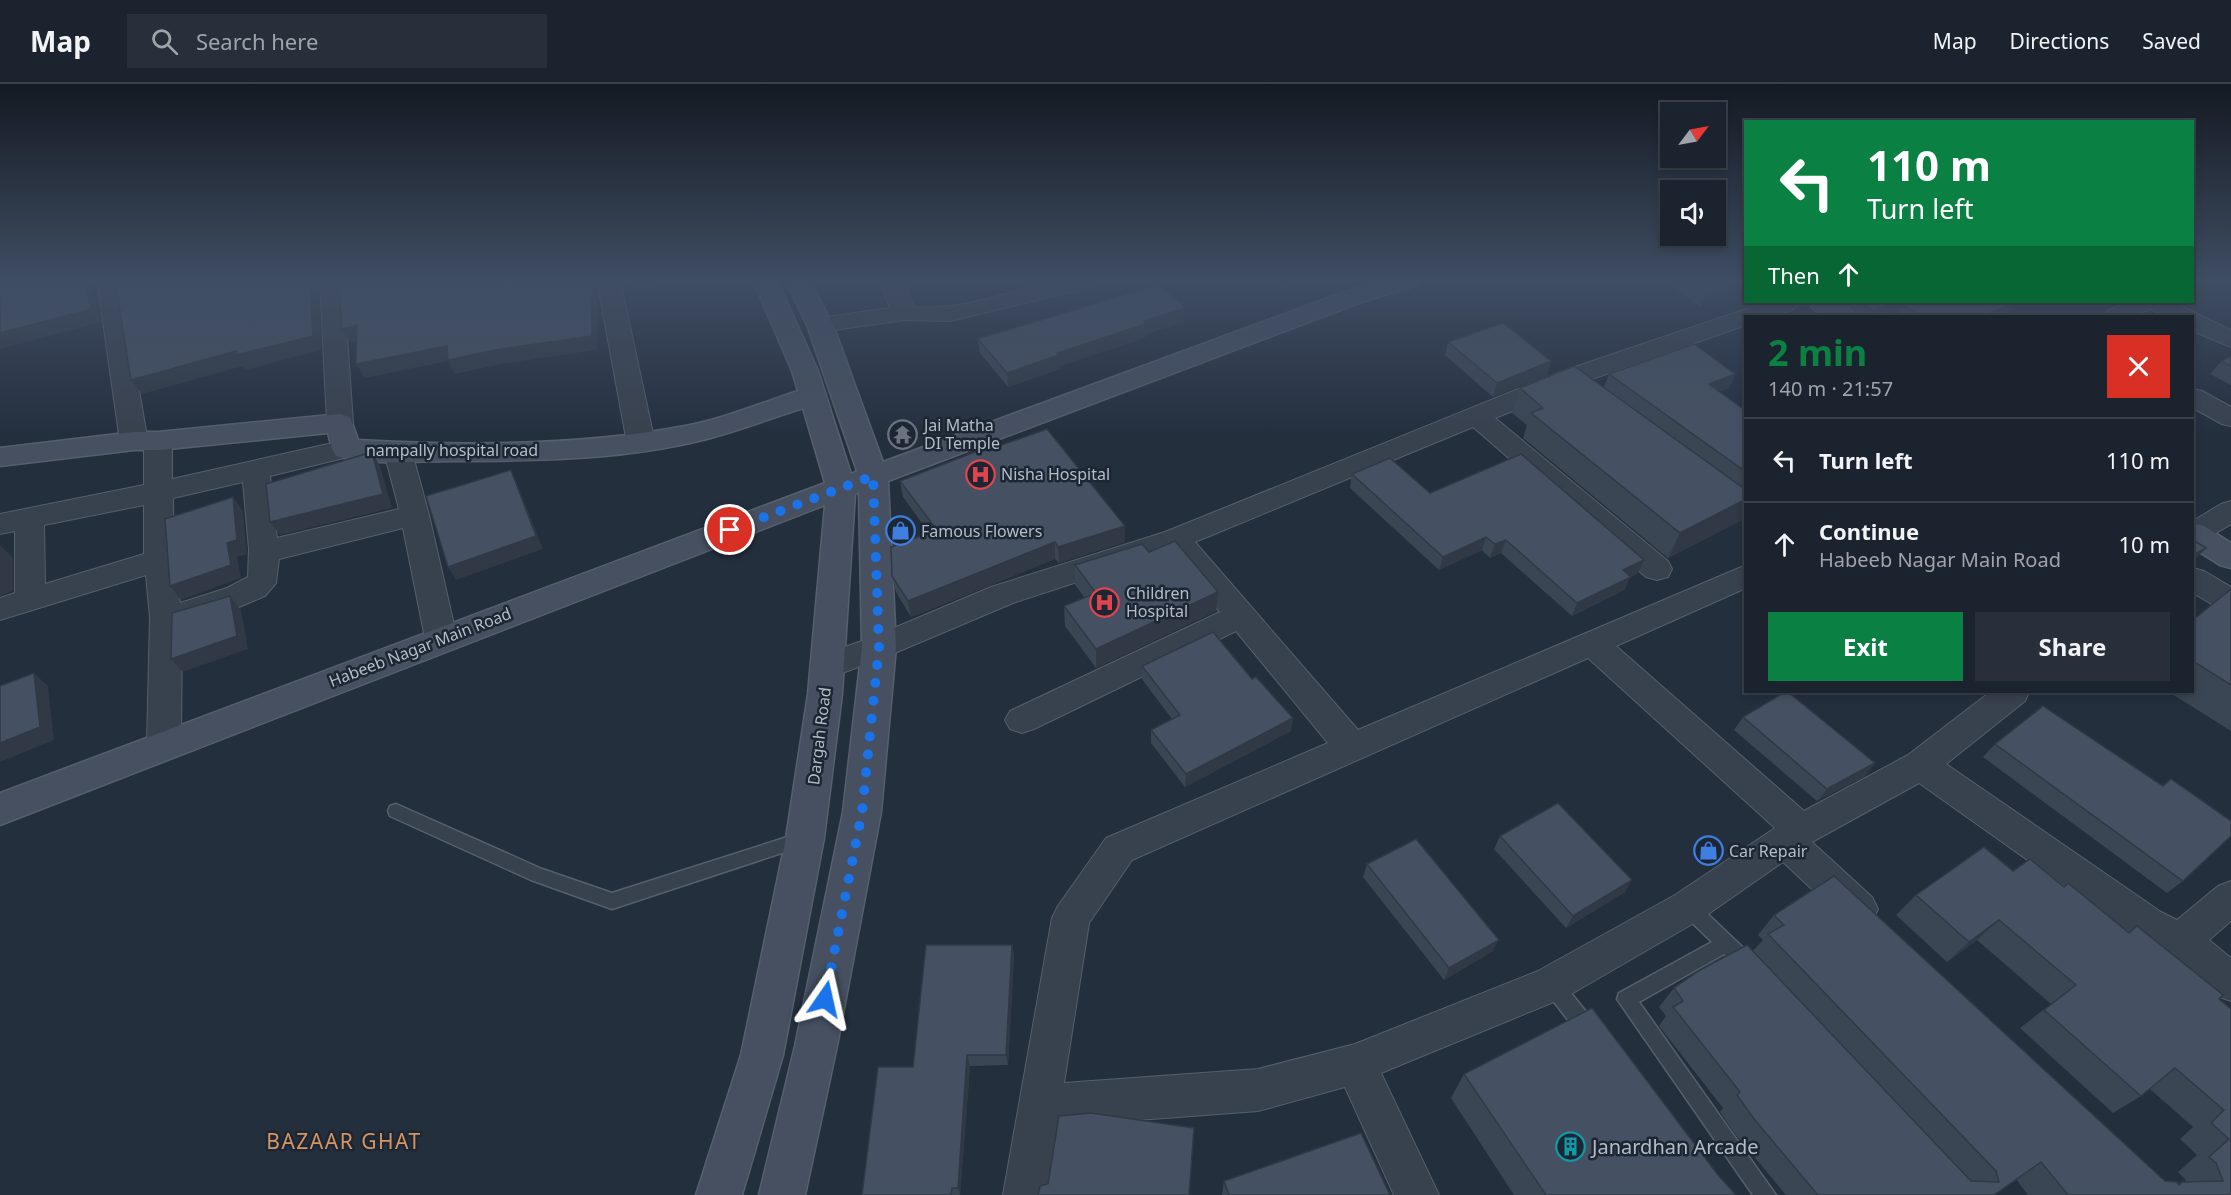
<!DOCTYPE html>
<html lang="en">
<head>
<meta charset="utf-8">
<style>
  :root { --surface:#1b232e; --page:#282f3a; --text:#f1f3f6; --muted:#a0a4aa; --line:#39404a; --accent:#0b8043 }
  body { margin:0; font-family:"Noto Sans",sans-serif; background:var(--page); color:var(--text); height:100vh; display:flex; flex-direction:column; font-size:22px; white-space:nowrap }
  * { box-sizing:border-box; margin:0 }
  p { font-size:20px; color:var(--muted) }
  .icon { flex:none; width:33px; height:33px; fill:none; stroke:currentColor; stroke-width:2; stroke-linecap:round; stroke-linejoin:round }
  .map { position:relative; flex:1; overflow:hidden }
  .side { position:absolute; left:1744px; top:231px; width:450px; height:378px; display:flex; flex-direction:column; background:var(--surface); border-radius:0px; box-shadow:0 3px 9px #0003,0 0 0 2px var(--line) }
  .side>* { flex:none }
  .hud { position:absolute; left:1744px; top:36px; width:450px; height:183px; border-radius:0px; box-shadow:0 3px 9px #0003,0 0 0 2px var(--line); background:#0b8043; color:#fff; overflow:hidden }
  .needle { width:39px; rotate:58deg }
  .tools { position:absolute; left:1660px; top:18px; display:grid; gap:12px }
  .tools a { display:grid; place-items:center; width:66px; height:66px; border-radius:0px; background:var(--surface); box-shadow:0 3px 9px #0003,0 0 0 2px var(--line); font-size:30px }
  .pin { position:absolute; display:grid; place-items:center; width:51px; height:51px; color:#fff; margin:-26px; border:3px solid #fff; border-radius:50%; box-shadow:0 2px 6px #0007 }
  .me { position:absolute; width:66px; margin:-33px; rotate:11deg; stroke-linejoin:round; filter:drop-shadow(0 0 4px #0008) }
  .turn { display:flex; align-items:center; gap:21px; height:126px; padding:0 24px; font-size:27px }
  .turn .icon { width:78px; height:78px; stroke-width:2.5 }
  .turn b { display:block; font-size:42px; line-height:51px }
  .then { display:flex; align-items:center; height:57px; padding:0 24px; background:#0003; gap:12px; font-size:22px }
  .round { display:grid; place-items:center; flex:none; width:63px; height:63px; border-radius:0px; background:var(--page) }
  .headline { display:flex; align-items:center; justify-content:space-between; height:102px; padding:0 24px }
  h1 { font-size:36px; font-weight:700; line-height:45px; color:var(--accent) }
  .action { display:flex; gap:12px; margin-top:auto; padding:12px 24px }
  .action a { flex:1; height:69px; border-radius:0px; background:var(--accent); color:#fff; font-size:24px; font-weight:700; line-height:69px; text-align:center }
  .action a+a { background:var(--page); color:var(--text) }
  ul { padding:0; list-style:none }
  li { display:flex; align-items:center; gap:18px; height:84px; padding:0 24px; border-top:2px solid var(--line) }
  li div { flex:1 }
  li b { display:block; font-size:22px }
  li em { font-style:normal }
  header { display:flex; align-items:center; gap:36px; box-sizing:border-box; height:84px; padding:0 30px; background:var(--surface); border-bottom:2px solid var(--line) }
  header strong { font-size:28px }
  nav { display:flex; gap:33px; margin-inline-start:auto; font-size:21px }
  .search { width:420px; height:54px; background:var(--page); display:flex; align-items:center; gap:15px; box-sizing:border-box; padding:0 21px; border-radius:0px; color:var(--muted); font-size:22px }
  .map>svg:first-child { display:block }
  .lines { fill:none; stroke-linecap:round; stroke-linejoin:round }
  .lane-casing { stroke:#565f6c; stroke-width:3 }
  .street-casing { stroke:#565f6c; stroke-width:2 }
  .secondary-casing { stroke:#565f6c; stroke-width:3 }
  .lane { fill:#38414e; fill-rule:evenodd }
  .street { fill:#38414e; fill-rule:evenodd }
  .secondary { fill:#465061; fill-rule:evenodd }
  .wall { fill:#3b4654 }
  .shaded-wall { fill:#303945 }
  .building { fill:#455162; stroke:#303945; stroke-width:1.5 }
  .route { stroke:#1a73e8; stroke-width:10; stroke-dasharray:0 18 }
  .labels { text-anchor:middle; stroke-width:5; stroke-linejoin:round; paint-order:stroke }
  .poi-label { font-size:16px; fill:#b4bcc9; stroke:#1d2633; text-anchor:start }
  .street-label { font-size:16px; fill:#b4bcc9; stroke:#1d2633 }
  .near-poi-label { font-size:20px; fill:#b4bcc9; stroke:#1d2633; text-anchor:start }
  .near-neighbourhood-label { font-size:21px; letter-spacing:1.5px; fill:#d59563; stroke:#1d2633 }
</style>
</head>
<body>
<header>
<strong>Map</strong>
<div class="search"><svg class="icon" aria-label="search" viewBox="0 0 24 24"><circle cx="10" cy="10" r="6"/><path d="M15 15l6 6"/></svg>Search here</div>
<nav><a>Map</a><a>Directions</a><a>Saved</a></nav>
</header>
<div class="map">
<svg width="2231" height="1111" viewBox="0 0 2231 1111">
  <rect width="100%" height="100%" fill="#242f3e"/>
  <g class="lines">
    <defs>
      <g id="lane">
        <polygon points="396,720 542,785 612,809 803,748 809,750 812,755 809,760 803,762 612,825 531,796 390,732 388,727 390,722"/>
        <polygon points="1688,815 1694,817 1754,874 1756,880 1754,886 1747,889 1740,886 1724,870 1639,918 1776,1111 1753,1111 1617,915 1619,909 1712,858 1682,829 1679,823 1682,817"/>
        <polygon points="1552,891 1559,894 1595,939 1598,946 1595,953 1588,955 1581,953 1545,906 1543,900 1545,894"/>
      </g>
      <g id="street">
        <path d="M 97,196 L 120,196 L 147,353 L 158,348 L 168,351 L 172,357 L 172,395 L 346,356 L 356,359 L 360,365 L 356,371 L 270,392 L 277,454 L 399,425 L 384,368 L 388,362 L 398,359 L 408,362 L 412,368 L 429,431 L 457,554 L 452,562 L 441,566 L 430,562 L 425,554 L 403,444 L 279,475 L 276,499 L 265,512 L 239,523 L 191,537 L 182,534 L 181,661 L 176,671 L 164,675 L 152,671 L 147,661 L 150,534 L 146,491 L 0,536 L 0,514 L 15,509 L 15,447 L 0,450 L 0,430 L 144,401 L 144,362 L 134,366 L 124,363 L 120,357 ZM 243,398 L 249,465 L 248,493 L 227,504 L 180,519 L 174,476 L 173,414 ZM 144,421 L 144,470 L 45,500 L 44,441 Z"/>
        <polygon points="320,196 343,196 353,339 349,345 340,348 331,345 327,339"/>
        <polygon points="597,196 620,196 655,359 651,365 641,368 631,365 627,359"/>
        <path d="M 880,196 L 902,196 L 914,223 C 978,229 1039,189 1104,196 L 1100,201 L 950,237 L 904,236 L 820,248 L 811,246 L 808,241 L 811,236 L 820,234 L 890,224 Z"/>
        <path d="M 1767,218 L 1801,218 C 1791,233 1763,232 1746,232 L 1746,241 L 1578,300 L 1495,334 L 1668,477 L 1672,485 L 1668,493 L 1657,496 L 1646,493 L 1473,343 L 1195,458 L 1358,646 L 1746,481 L 1746,504 L 1616,562 L 1804,727 L 1908,671 L 1990,608 L 2029,608 L 2025,617 L 1946,680 L 2161,828 L 2177,836 L 2218,802 L 2231,797 L 2231,837 L 2209,856 L 2231,874 L 2231,917 L 2217,912 L 2168,868 L 2135,852 L 1919,699 L 1812,758 L 1872,813 L 1878,825 L 1872,837 L 1859,842 L 1846,837 L 1783,778 L 1701,835 L 1566,913 L 1381,989 L 1439,1111 L 1394,1111 L 1345,1003 L 1258,1027 L 1058,1042 L 1047,1111 L 1003,1111 L 1052,834 L 1058,822 L 1106,754 L 1328,659 L 1236,547 L 1034,645 L 1022,649 L 1010,645 L 1005,636 L 1010,627 L 1220,528 L 1169,468 L 1013,519 L 890,571 L 837,591 L 826,594 L 815,591 L 810,582 L 815,573 L 868,555 L 991,503 L 1165,448 L 1560,288 ZM 1588,574 L 1775,744 L 1675,811 L 1538,887 L 1355,960 L 1258,985 L 1064,999 L 1089,839 L 1132,776 Z"/>
        <polygon points="2127,218 2173,218 2231,246 2231,263 2193,247 2193,232 2166,232 2150,225 2134,232 2104,232 2107,227"/>
        <polygon points="2193,305 2202,307 2231,323 2231,342 2222,340 2193,324"/>
        <polygon points="2231,417 2231,440 2203,457 2193,460 2193,437 2221,420"/>
        <polygon points="2193,484 2204,487 2231,503 2231,528 2220,525 2193,509"/>
      </g>
      <g id="secondary">
        <path d="M 753,196 L 777,196 L 818,287 L 851,390 L 857,387 L 807,241 L 785,196 L 809,196 L 833,241 L 883,378 L 1344,208 L 1384,196 L 1421,196 L 1418,201 L 1362,218 L 888,397 L 896,563 L 881,728 L 837,962 L 805,1111 L 759,1111 L 795,962 L 843,728 L 862,563 L 859,408 L 855,410 L 842,610 L 824,754 L 783,971 L 742,1111 L 696,1111 L 741,971 L 786,754 L 808,610 L 825,421 L 0,741 L 0,709 L 825,399 L 803,324 C 765,336 728,351 690,359 C 612,376 533,377 454,377 C 416,377 373,382 336,372 L 332,365 L 328,349 L 158,366 L 134,366 L 0,382 L 0,364 L 134,348 L 158,348 L 340,330 L 350,333 L 358,356 C 464,362 580,362 685,342 C 723,335 761,319 798,307 L 792,287 Z"/>
        <path d="M 1808,218 C 1826,218 1844,215 1856,232 C 1839,234 1817,235 1808,218 Z"/>
        <polygon points="2193,439 2204,442 2231,459 2231,484 2220,481 2193,464"/>
      </g>
    </defs>
    <use href="#lane" class="lane-casing"/>
    <use href="#street" class="street-casing"/>
    <use href="#secondary" class="secondary-casing"/>
    <use href="#lane" class="lane"/>
    <use href="#street" class="street"/>
    <use href="#secondary" class="secondary"/>
  </g>
  <g class="wall">
    <polygon points="1271,196 1327,196 1280,206"/>
    <polygon points="1660,196 1746,196 1700,222"/>
    <polygon points="1834,218 1905,218 1903,221 2007,231 2004,232 1896,232 1899,226 1883,232 1857,232 1858,231 1847,221"/>
    <polygon points="1184,238 1146,250 1146,253 1060,282 1060,285 1008,303 980,269 978,255"/>
    <polygon points="1448,258 1551,277 1547,291 1493,313 1445,271"/>
    <polygon points="2231,272 2231,301 2210,290 2222,277"/>
    <polygon points="1609,290 1735,290 1729,304 1719,307 1746,327 1746,400 1741,402 1746,406 1746,430 1744,435 1668,474 1523,354 1527,341 1512,329 1520,304 1604,303"/>
    <polygon points="987,366 1125,442 1125,458 1059,479 1055,475 911,533 896,508 892,492 929,449 903,413 900,397"/>
    <polygon points="1352,390 1430,409 1644,476 1638,489 1630,493 1624,506 1572,532 1501,469 1490,474 1482,466 1439,486 1350,404"/>
    <polygon points="1149,468 1216,527 1096,584 1065,542 1064,522 1085,514 1075,501 1075,481"/>
    <polygon points="2231,505 2231,647 2169,608 2193,608 2193,536"/>
    <polygon points="1142,582 1252,595 1293,634 1291,647 1185,703 1151,659 1151,646 1172,635 1142,595"/>
    <polygon points="1743,633 1875,679 1865,692 1817,717 1734,646"/>
    <polygon points="1995,660 2183,797 2167,809 1983,673"/>
    <polygon points="1500,752 1625,808 1566,844 1494,765"/>
    <polygon points="1367,780 1493,867 1444,896 1363,793"/>
    <polygon points="2013,787 2064,803 2129,848 2137,842 2231,925 2231,1111 2028,1111 2016,1095 1994,1111 1786,1111 1736,1051 1720,1028 1723,1024 1659,942 1666,932 1659,923 1674,904 1753,867 1763,856 1758,851 1774,831 2165,1097 2179,1100 2182,1098 2186,1098 2185,1095 2178,1088 2197,1071 2180,1055 2193,1043 2150,1005 2141,1012 2113,1029 2020,944 2051,920 1977,856 1947,878 1896,831 1916,811"/>
    <polygon points="1012,861 1014,872 1008,981 970,982 960,1111 862,1111 913,983"/>
    <polygon points="1464,990 1718,1091 1736,1111 1514,1111 1451,1014"/>
    <polygon points="1224,1097 1390,1111 1222,1111"/>
  </g>
  <g class="shaded-wall">
    <polygon points="84,196 90,196 101,238 0,265 0,249"/>
    <polygon points="310,196 318,196 321,266 246,286 243,282 142,310 131,296 236,267"/>
    <polygon points="592,196 594,196 597,209 597,266 501,280 455,290 448,277 365,294 356,280 447,262"/>
    <polygon points="633,196 694,196 630,210 626,197"/>
    <polygon points="1281,196 1327,196 1280,206"/>
    <polygon points="1741,196 1746,196 1746,204 1700,222 1706,210"/>
    <polygon points="1895,218 1905,218 1899,226 1883,232 1870,232 1873,227"/>
    <polygon points="2016,218 2007,231 2004,232 1983,232"/>
    <polygon points="1185,224 1184,238 1146,250 1146,253 1060,282 1060,285 1008,303 1007,289 1057,269 1144,237"/>
    <polygon points="357,241 365,255 350,259 342,245"/>
    <polygon points="1551,277 1547,291 1493,313 1497,299"/>
    <polygon points="1735,290 1729,304 1703,314 1709,300"/>
    <polygon points="372,368 380,382 392,424 280,451 270,438"/>
    <polygon points="511,386 517,399 543,465 456,496 448,483"/>
    <polygon points="1746,392 1746,400 1741,402"/>
    <polygon points="233,413 243,427 247,470 237,473 241,494 181,516 170,502"/>
    <polygon points="1746,415 1746,430 1744,435 1668,474 1680,449"/>
    <polygon points="1125,442 1125,458 1059,479 1058,463"/>
    <polygon points="1486,453 1482,466 1439,486 1443,473"/>
    <polygon points="1506,456 1501,469 1490,474 1495,460"/>
    <polygon points="1055,458 1055,475 911,533 908,517"/>
    <polygon points="0,461 13,474 13,507 0,512"/>
    <polygon points="2206,464 2193,478 2193,471"/>
    <polygon points="1644,476 1638,489 1630,493 1624,506 1572,532 1577,519 1623,486"/>
    <polygon points="1218,508 1216,527 1096,584 1096,565"/>
    <polygon points="230,512 241,526 248,565 183,588 171,575"/>
    <polygon points="34,589 48,602 54,656 0,678 0,659"/>
    <polygon points="1293,634 1291,647 1185,703 1186,690"/>
    <polygon points="1875,679 1865,692 1817,717 1827,705"/>
    <polygon points="1632,796 1625,808 1566,844 1573,832"/>
    <polygon points="1999,836 1977,856 1947,878 1969,858"/>
    <polygon points="1499,856 1493,867 1444,896 1449,884"/>
    <polygon points="1012,861 1014,872 1008,981 1006,971"/>
    <polygon points="967,971 970,982 960,1111 958,1104"/>
  </g>
  <g class="building">
    <polygon points="0,196 84,196 91,225 0,249"/>
    <polygon points="115,196 310,196 313,252 236,271 236,267 131,296"/>
    <polygon points="338,196 592,196 592,252 495,266 448,276 447,262 356,280 357,241 342,245"/>
    <polygon points="1684,196 1741,196 1706,210"/>
    <polygon points="1160,200 1185,224 1144,237 1146,240 1057,269 1059,271 1007,289 978,255"/>
    <polygon points="1864,218 1895,218 1873,227 1863,221"/>
    <polygon points="1911,218 2016,218 1983,232 1921,232 1902,221"/>
    <polygon points="1503,239 1551,277 1497,299 1448,258"/>
    <polygon points="1694,260 1735,290 1709,300 1746,327 1746,388 1609,290"/>
    <polygon points="2231,272 2231,282 2222,277"/>
    <polygon points="1574,282 1746,406 1746,415 1680,449 1531,329 1543,324 1520,304"/>
    <polygon points="1047,345 1125,442 1058,463 1055,458 908,517 892,492 891,463 937,446 900,397 985,364 987,366"/>
    <polygon points="372,368 383,410 270,438 266,400"/>
    <polygon points="1521,370 1644,476 1623,486 1631,493 1577,519 1506,456 1495,460 1486,453 1443,473 1352,390 1390,374 1430,409"/>
    <polygon points="511,386 536,452 448,483 426,412"/>
    <polygon points="233,413 237,456 227,459 231,481 170,502 165,435"/>
    <polygon points="2193,456 2206,464 2193,471"/>
    <polygon points="1175,457 1218,508 1096,565 1064,522 1096,509 1075,481 1142,460 1149,468"/>
    <polygon points="2231,505 2231,601 2193,577 2193,536"/>
    <polygon points="230,512 237,552 171,575 172,529"/>
    <polygon points="1213,548 1252,595 1256,593 1293,634 1186,690 1151,646 1180,631 1142,582"/>
    <polygon points="34,589 40,643 0,659 0,602"/>
    <polygon points="1785,608 1788,608 1875,679 1827,705 1743,633"/>
    <polygon points="2043,622 2163,702 2171,695 2231,737 2231,752 2183,797 1995,660"/>
    <polygon points="1558,719 1632,796 1573,832 1500,752"/>
    <polygon points="1416,755 1499,856 1449,884 1367,780"/>
    <polygon points="1984,763 2013,787 2030,775 2064,803 2068,799 2129,849 2137,842 2223,911 2219,915 2231,925 2231,1111 2068,1111 2041,1078 1994,1111 1818,1111 1754,1035 1737,1011 1740,1008 1673,923 1683,917 1674,904 1700,886 1747,861 1971,1097 1999,1098 1996,1087 1768,850 1784,841 1774,831 1834,792 2165,1097 2177,1098 2179,1101 2182,1098 2223,1097 2216,1079 2209,1073 2229,1055 2211,1039 2224,1026 2175,984 2141,1012 2044,926 2076,901 1999,836 1969,858 1916,811"/>
    <polygon points="926,861 1012,861 1006,971 967,971 958,1104 952,1104 951,1111 862,1111 878,983 913,983"/>
    <polygon points="1592,924 1718,1091 1736,1111 1546,1111 1464,990"/>
    <polygon points="1091,1029 1194,1044 1189,1111 1038,1111 1040,1102 1048,1100 1059,1032"/>
    <polygon points="1361,1049 1390,1111 1229,1111 1224,1097"/>
  </g>
  <linearGradient id="sky" x2="0" y2="1"><stop stop-color="#141a22"/><stop offset="0.56" stop-color="#3f4d63"/><stop offset="1" stop-color="#3f4d63" stop-opacity="0"/></linearGradient>
  <rect width="2231" height="351" fill="url(#sky)"/>
  <g class="lines">
    <polyline class="route" points="730,446 873,392 879,563 862,728 825,915"/>
  </g>
  <defs>
    <symbol id="temple-ring" viewBox="-11 -11 22 22"><circle r="9.5" fill="#1d2633" stroke="#6b7280" stroke-width="1.5"/><path d="M0-6L5-2H3V0L6.5 2.5H4V6H1.5V3h-3V6H-4V2.5H-6.5L-3 0V-2H-5Z" fill="#6b7280"/></symbol>
    <symbol id="hospital-ring" viewBox="-11 -11 22 22"><circle r="9.5" fill="#1d2633" stroke="#e0444e" stroke-width="1.5"/><path d="M-5-5h3v3.5h4V-5h3V5h-3V1.5h-4V5h-3Z" fill="#e0444e"/></symbol>
    <symbol id="shop-ring" viewBox="-11 -11 22 22"><circle r="9.5" fill="#1d2633" stroke="#3f7fe0" stroke-width="1.5"/><path d="M-5-2.5h2.3a2.7 3.5 0 0 1 5.4 0H5L5.5 6h-11ZM-1.5-2.5h3a1.5 2.3 0 0 0-3 0Z" fill="#3f7fe0"/></symbol>
    <symbol id="building-ring" viewBox="-11 -11 22 22"><circle r="9.5" fill="#1d2633" stroke="#0f9aa8" stroke-width="1.5"/><path d="M-4-6H4V6H1V3H-1V6H-4ZM-2.5-4.3h1.7v1.8h-1.7ZM.8-4.3h1.7v1.8H.8ZM-2.5-1h1.7V.8h-1.7ZM.8-1h1.7V.8H.8Z" fill="#0f9aa8"/></symbol>
  </defs>
  <g fill-rule="evenodd">
    <use href="#temple-ring" x="886" y="334" width="33" height="33"/>
    <use href="#hospital-ring" x="964" y="374" width="33" height="33"/>
    <use href="#shop-ring" x="884" y="430" width="33" height="33"/>
    <use href="#hospital-ring" x="1088" y="502" width="33" height="33"/>
    <use href="#shop-ring" x="1692" y="750" width="33" height="33"/>
    <use href="#building-ring" x="1554" y="1046" width="33" height="33"/>
  </g>
  <g class="labels">
    <g class="poi-label">
      <text x="924" y="347">Jai Matha<tspan x="924" dy="18">DI Temple</tspan></text>
      <text x="1001" y="396">Nisha Hospital</text>
      <text x="921" y="453">Famous Flowers</text>
      <text x="1126" y="515">Children<tspan x="1126" dy="18">Hospital</tspan></text>
      <text x="1729" y="773">Car Repair</text>
    </g>
    <g class="street-label">
      <text x="452" y="372">nampally hospital road</text>
      <text transform="translate(420 563) rotate(-21)" y="6">Habeeb Nagar Main Road</text>
      <text transform="translate(819 652) rotate(-83)" y="6">Dargah Road</text>
    </g>
    <g class="near-poi-label">
      <text x="1592" y="1070">Janardhan Arcade</text>
    </g>
    <g class="near-neighbourhood-label">
      <text x="344" y="1065">BAZAAR GHAT</text>
    </g>
  </g>
</svg>
<div class="tools">
<a><svg class="needle" viewBox="-14 -14 28 28"><path d="M0-13l5 13h-10z" fill="#e53935"/><path d="M0 13l5-13h-10z" fill="#a0a4aa"/></svg></a>
<a><svg class="icon" aria-label="sound" viewBox="0 0 24 24"><path d="M4 9h4l5-4v14l-5-4H4zM17 9q2 3 0 6"/></svg></a>
</div>
<div class="pin" style="left:730px;top:446px;background:#d93025"><svg class="icon" aria-label="arrive" viewBox="0 0 24 24"><path d="M6 21V4h12l-3 4 3 4H6"/></svg></div>
<svg class="me" style="left:825px;top:915px" viewBox="-20 -20 40 40"><path d="M0-17L14 15 0 8-14 15z" fill="#1a73e8" stroke="#fff" stroke-width="4"/></svg>
<div class="hud">
<div class="turn"><svg class="icon" aria-label="left" viewBox="0 0 24 24"><path d="M17 20v-9H6M10 6l-5 5 5 5"/></svg><div><b>110 m</b>Turn left</div></div>
<div class="then">Then<svg class="icon" aria-label="ahead" viewBox="0 0 24 24"><path d="M12 20V5M6 11l6-6 6 6"/></svg></div>
</div>
<section class="side">
<div class="headline"><div><h1>2 min</h1><p>140 m · 21:57</p></div><a class="round" style="background:#d93025;color:#fff"><svg class="icon" aria-label="close" viewBox="0 0 24 24"><path d="M6 6l12 12M18 6L6 18"/></svg></a></div>
<ul>
<li><svg class="icon" aria-label="left" viewBox="0 0 24 24"><path d="M17 20v-9H6M10 6l-5 5 5 5"/></svg><div><b>Turn left</b></div><em>110 m</em></li>
<li><svg class="icon" aria-label="ahead" viewBox="0 0 24 24"><path d="M12 20V5M6 11l6-6 6 6"/></svg><div><b>Continue</b><p>Habeeb Nagar Main Road</p></div><em>10 m</em></li>
</ul>
<div class="action"><a>Exit</a><a>Share</a></div>
</section>
</div>
</body>
</html>
